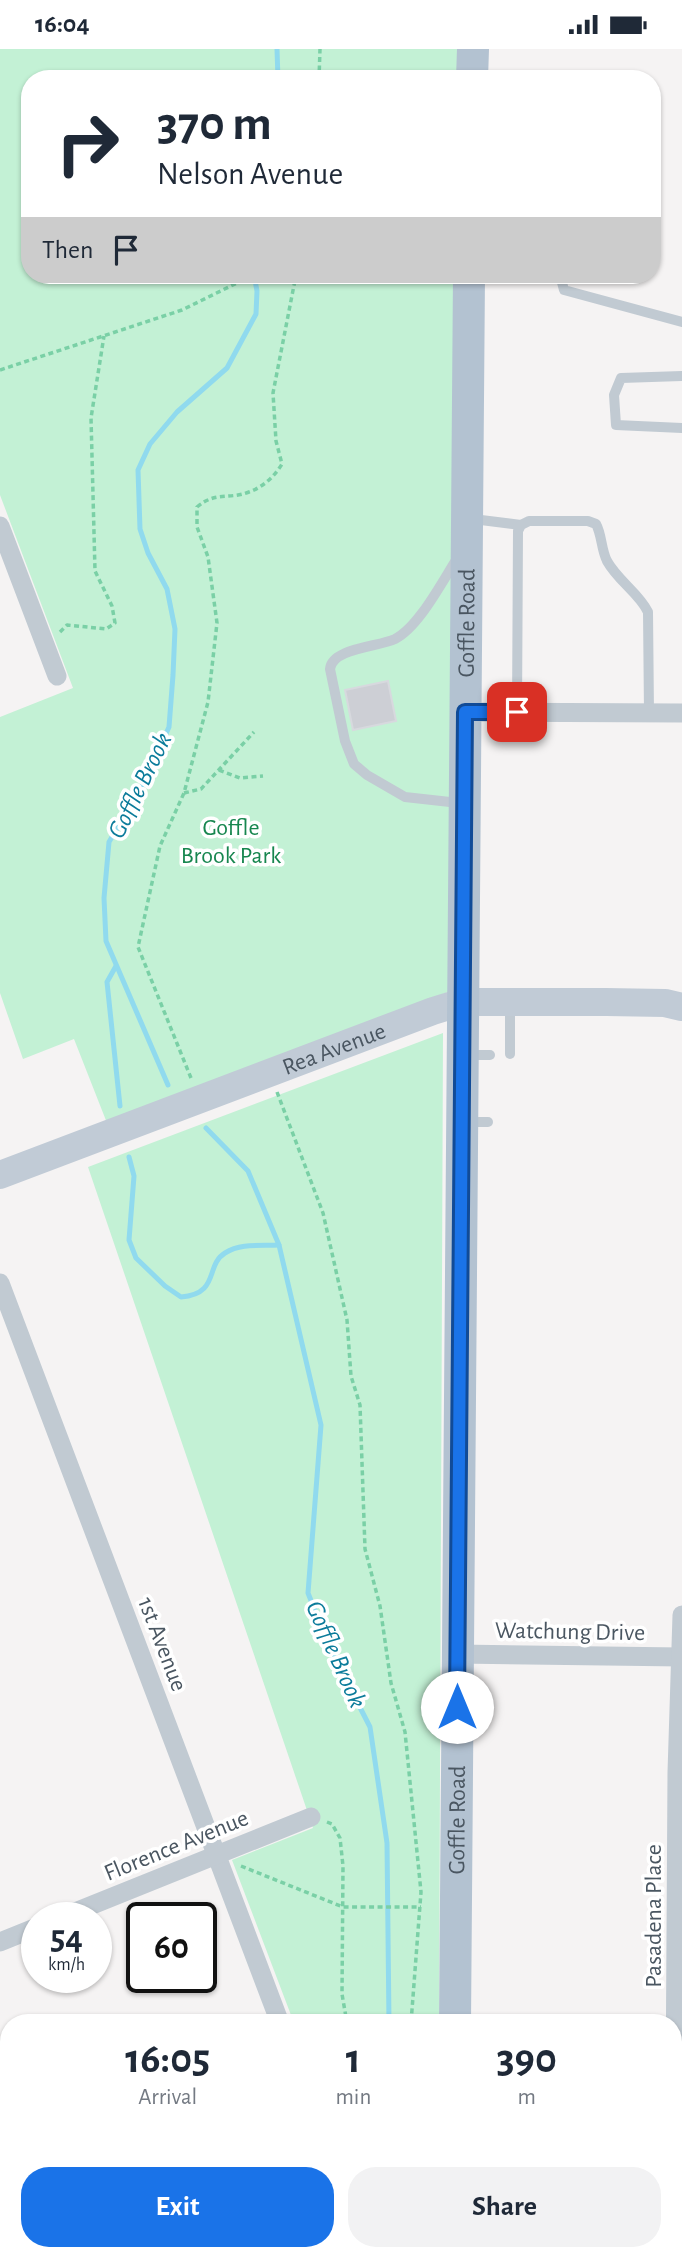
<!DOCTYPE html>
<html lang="en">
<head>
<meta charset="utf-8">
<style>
  :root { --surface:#fff; --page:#f2f2f3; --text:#1f2937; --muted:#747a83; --accent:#1a73e8 }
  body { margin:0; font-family:"Alegreya Sans",sans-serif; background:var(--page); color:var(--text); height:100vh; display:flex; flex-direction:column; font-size:26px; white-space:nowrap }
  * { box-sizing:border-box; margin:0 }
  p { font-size:23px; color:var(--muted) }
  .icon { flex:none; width:38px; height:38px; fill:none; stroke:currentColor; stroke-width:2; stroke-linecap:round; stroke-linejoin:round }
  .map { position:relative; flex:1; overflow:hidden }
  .side { position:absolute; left:0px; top:1965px; width:682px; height:247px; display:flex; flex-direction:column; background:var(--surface); border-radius:28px 28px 0 0; box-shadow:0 2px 5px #0004 }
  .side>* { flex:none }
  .hud { position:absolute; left:21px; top:21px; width:640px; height:214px; border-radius:28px; box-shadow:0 2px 5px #0004; background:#fff; color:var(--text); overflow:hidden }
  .speed { position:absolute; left:21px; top:1853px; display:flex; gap:14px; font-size:35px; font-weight:700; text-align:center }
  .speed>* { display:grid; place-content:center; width:91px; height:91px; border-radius:50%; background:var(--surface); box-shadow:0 2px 5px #0004; line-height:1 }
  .speed small { font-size:18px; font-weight:400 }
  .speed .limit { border:4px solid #111; border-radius:10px; background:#fff; color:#111 }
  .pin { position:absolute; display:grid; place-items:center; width:60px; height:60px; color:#fff; margin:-30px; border-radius:14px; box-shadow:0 4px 10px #0006 }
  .me { position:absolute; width:77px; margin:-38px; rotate:0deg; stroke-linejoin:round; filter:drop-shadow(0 0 5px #0008) }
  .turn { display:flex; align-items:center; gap:24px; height:147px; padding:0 21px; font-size:32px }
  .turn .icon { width:91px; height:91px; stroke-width:2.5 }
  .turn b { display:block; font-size:49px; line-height:60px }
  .then { display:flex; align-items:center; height:66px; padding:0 21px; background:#0003; gap:14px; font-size:26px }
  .eta { display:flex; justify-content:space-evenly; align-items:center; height:119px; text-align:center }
  .eta b { font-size:42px; font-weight:700; line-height:49px }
  .button { display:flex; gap:14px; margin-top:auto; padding:14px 21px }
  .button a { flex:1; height:80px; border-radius:28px; background:var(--accent); color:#fff; font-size:28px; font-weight:700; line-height:80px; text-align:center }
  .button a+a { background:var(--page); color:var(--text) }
  .status { display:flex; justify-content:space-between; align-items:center; height:49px; padding:0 35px; background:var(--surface); direction:ltr }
  .status svg { height:19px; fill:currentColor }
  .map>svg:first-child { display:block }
  .green { fill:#c3f1d5 }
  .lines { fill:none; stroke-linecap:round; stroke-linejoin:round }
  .stream { stroke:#90daee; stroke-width:5 }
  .building { fill:#cdcfd5; stroke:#d7d9de; stroke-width:2 }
  .path { stroke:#7ad0a6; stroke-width:3.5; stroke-dasharray:5 3.5; stroke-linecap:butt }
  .lane { stroke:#c1cad2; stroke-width:10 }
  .street { stroke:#c1cad2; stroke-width:19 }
  .secondary { stroke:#c1cbd6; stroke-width:28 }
  .primary { stroke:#b3c2d1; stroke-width:32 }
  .route-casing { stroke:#114b97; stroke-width:18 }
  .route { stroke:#1a73e8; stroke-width:12 }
  .labels { text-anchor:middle; stroke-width:7; stroke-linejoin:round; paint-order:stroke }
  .street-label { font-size:24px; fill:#4a5661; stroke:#fff }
  .park-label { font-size:24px; fill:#17864f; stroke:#fff }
  .water-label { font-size:26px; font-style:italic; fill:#0c7c9b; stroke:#fff }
</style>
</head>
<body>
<div class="status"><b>16:04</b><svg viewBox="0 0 49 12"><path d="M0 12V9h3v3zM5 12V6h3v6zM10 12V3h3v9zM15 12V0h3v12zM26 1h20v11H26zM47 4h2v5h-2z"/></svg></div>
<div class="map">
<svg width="682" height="2211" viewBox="0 0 682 2211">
  <rect width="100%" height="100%" fill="#f5f3f3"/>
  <g class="green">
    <polygon points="0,0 459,0 459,30 30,30 30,226 457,226 448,943 107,1074 74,990 23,1010 0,944 0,668 73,639 0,446"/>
    <polygon points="443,984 439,1974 294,1974 232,1811 313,1779 88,1118"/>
    <polygon points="172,2203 438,2203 438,2211 175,2211"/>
  </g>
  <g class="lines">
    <g class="stream">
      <polyline points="277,0 278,30"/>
      <polyline points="116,917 107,933 120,1057"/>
      <polyline points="168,1036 106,892 104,849 109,793 144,734 169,678 173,626 175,580 167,540 148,504 140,480 138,421 150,395 177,363 227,319 256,265 257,242 254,226"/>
      <polyline points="206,1079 248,1122 279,1196 321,1376 308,1544 331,1602 370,1678 387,1794 389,1974"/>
      <path d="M 129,1108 L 134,1127 L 129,1191 L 136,1209 L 165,1237 L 181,1248 C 220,1245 205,1216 225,1204 C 241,1194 260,1197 279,1196"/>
      <polyline points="315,2211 316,2203"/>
    </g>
  </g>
  <polygon class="building" points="388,632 396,672 353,681 345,641"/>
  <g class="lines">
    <g class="path">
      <polyline points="319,30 320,0"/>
      <polyline points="0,321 182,261 241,232 295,231"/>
      <polyline points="60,583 67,576 106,580 115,574 112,557 95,522 91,369 104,287"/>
      <polyline points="219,721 240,729 263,727"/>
      <polyline points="184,744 201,740 254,683"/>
      <path d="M 191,1029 L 138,898 L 160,797 L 184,744 L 208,653 L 217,574 L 208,508 L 197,478 L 197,458 C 216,442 228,451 249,443 C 263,438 274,428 282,415 L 276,392 L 273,344 L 296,226"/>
      <polyline points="277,1043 323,1164 347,1271 351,1327 360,1356 365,1500 380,1557 391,1634 405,1683 421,1843 411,1974"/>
      <polyline points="327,1773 332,1775 340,1789 343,1817 342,1945 347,1974"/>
      <polyline points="241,1817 343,1858 421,1858"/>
      <polyline points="268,2211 269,2203"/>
      <polyline points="379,2211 382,2203"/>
    </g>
    <g class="lane">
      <polyline points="560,226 564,241 682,273"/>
      <polyline points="682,327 621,329 614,346 616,376 682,379"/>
      <polyline points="473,470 521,476"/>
      <path d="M 458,508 C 443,531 419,578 395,590 C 378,598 332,599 330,620 L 345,692 L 354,715 L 367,726 L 405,748 L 459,754"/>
      <path d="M 517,663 L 518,482 L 521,476 L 529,472 L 588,472 L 596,475 C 602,486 601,500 607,512 C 618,532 639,544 648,563 L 649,664"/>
      <polyline points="510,1005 510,957"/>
      <polyline points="466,1006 490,1006"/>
      <polyline points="465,1073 488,1073"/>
    </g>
    <g class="street">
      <polyline points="0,477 57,627"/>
      <polyline points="465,663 682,664"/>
      <polyline points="0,1234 280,1974"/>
      <polyline points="457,1605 682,1608"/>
      <polyline points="60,1869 311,1768"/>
      <polyline points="0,1893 37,1878"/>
      <polyline points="0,2038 9,2061"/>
      <polyline points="0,2198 9,2194"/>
      <polyline points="63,2203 66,2211"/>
      <polyline points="674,2211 677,1723 682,1566"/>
    </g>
    <path class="secondary" id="s1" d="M 0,1126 L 433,962 L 462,953 L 606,953 L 665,954 L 682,958"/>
    <g class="primary">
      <polyline points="472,30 473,0"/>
      <path id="s2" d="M 455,1974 L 469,226"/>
      <polyline points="451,2211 451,2203"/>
    </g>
  </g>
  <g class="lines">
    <defs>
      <polyline id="route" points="457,1658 465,663 517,663"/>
    </defs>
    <use href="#route" class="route-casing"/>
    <use href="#route" class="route"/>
  </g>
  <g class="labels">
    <g class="street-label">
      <text dy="8" stroke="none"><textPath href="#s2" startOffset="1400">Goffle Road</textPath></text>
      <text dy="8" stroke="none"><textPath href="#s1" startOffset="357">Rea Avenue</textPath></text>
      <text transform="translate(570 1582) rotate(1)" y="8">Watchung Drive</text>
      <text transform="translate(163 1595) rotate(69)" y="8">1st Avenue</text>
      <text dy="8" stroke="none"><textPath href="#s2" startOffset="203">Goffle Road</textPath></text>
      <text transform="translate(176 1796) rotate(-22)" y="8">Florence Avenue</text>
      <text transform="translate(653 1867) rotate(-90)" y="8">Pasadena Place</text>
    </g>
    <g class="park-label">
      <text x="231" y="786">Goffle<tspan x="231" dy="28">Brook Park</tspan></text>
    </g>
    <g class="water-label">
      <text transform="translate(139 736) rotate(-64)" y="9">Goffle Brook</text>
      <text transform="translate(337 1605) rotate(66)" y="9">Goffle Brook</text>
    </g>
  </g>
</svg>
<div class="speed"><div>54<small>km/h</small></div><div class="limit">60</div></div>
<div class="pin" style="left:517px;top:663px;background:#d93025"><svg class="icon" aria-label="arrive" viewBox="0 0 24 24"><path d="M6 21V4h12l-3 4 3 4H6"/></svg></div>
<svg class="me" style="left:457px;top:1658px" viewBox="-20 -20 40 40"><circle r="19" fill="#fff"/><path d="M0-13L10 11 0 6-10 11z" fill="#1a73e8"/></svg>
<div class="hud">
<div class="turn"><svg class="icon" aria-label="right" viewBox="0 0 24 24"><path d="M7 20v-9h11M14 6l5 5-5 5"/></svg><div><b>370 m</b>Nelson Avenue</div></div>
<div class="then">Then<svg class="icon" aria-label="arrive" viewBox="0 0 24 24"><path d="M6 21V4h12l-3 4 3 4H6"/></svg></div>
</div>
<section class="side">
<div class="eta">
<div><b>16:05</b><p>Arrival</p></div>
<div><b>1</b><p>min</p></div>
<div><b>390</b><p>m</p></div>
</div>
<div class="button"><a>Exit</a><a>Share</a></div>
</section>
</div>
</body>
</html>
